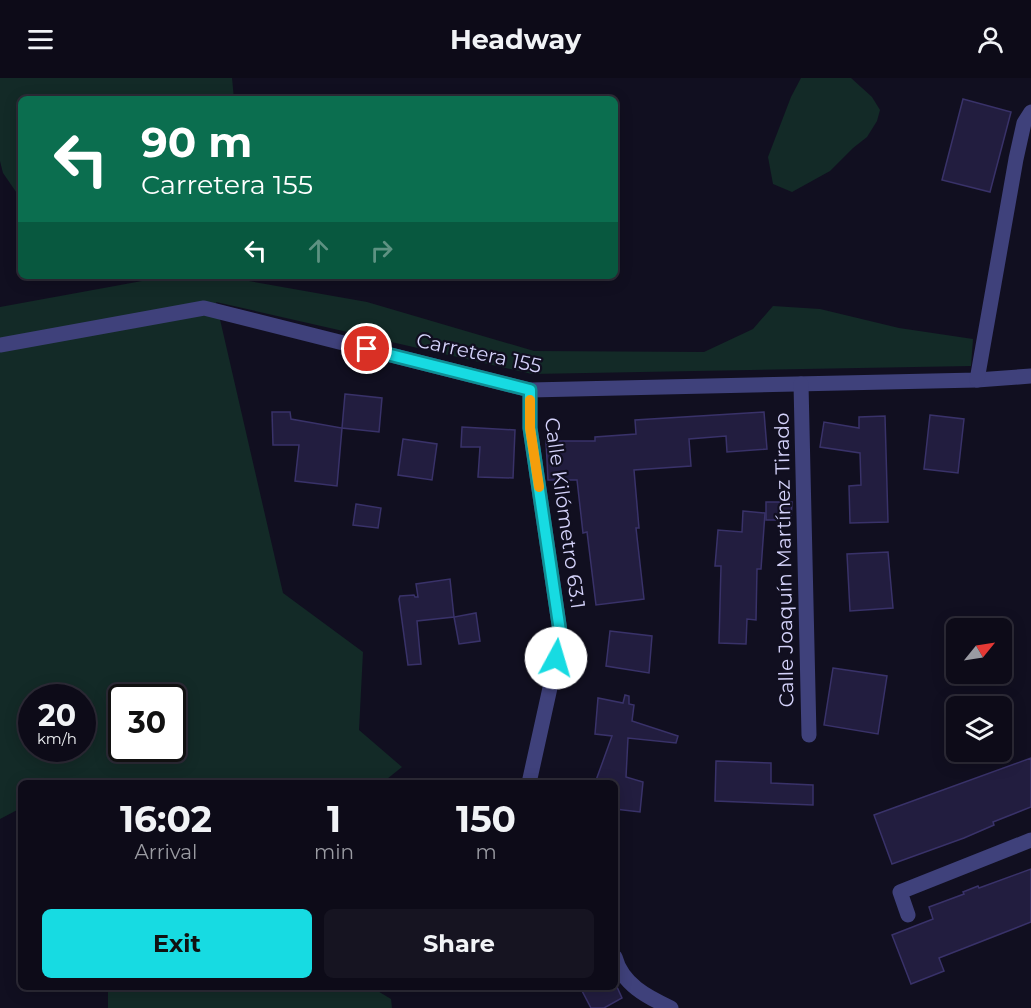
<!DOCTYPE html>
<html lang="en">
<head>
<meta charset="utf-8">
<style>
  :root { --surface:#0d0b18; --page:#161421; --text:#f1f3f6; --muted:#9a9ba2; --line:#2d2b37; --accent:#17dbe2 }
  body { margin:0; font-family:Montserrat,sans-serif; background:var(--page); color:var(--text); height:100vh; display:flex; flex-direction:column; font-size:22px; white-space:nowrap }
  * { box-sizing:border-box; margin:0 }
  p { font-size:20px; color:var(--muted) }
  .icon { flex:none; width:33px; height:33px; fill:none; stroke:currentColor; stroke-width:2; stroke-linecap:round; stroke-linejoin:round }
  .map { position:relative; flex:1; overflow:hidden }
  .panel { position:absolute; left:18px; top:702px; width:600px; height:210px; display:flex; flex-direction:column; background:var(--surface); border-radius:9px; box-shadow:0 3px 15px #0003,0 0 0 2px var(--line) }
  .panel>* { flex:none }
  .banner { position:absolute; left:18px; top:18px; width:600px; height:183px; border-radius:9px; box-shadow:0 3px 15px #0003,0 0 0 2px var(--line); background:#0b6e4f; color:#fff; overflow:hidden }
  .needle { width:39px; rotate:60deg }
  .fabs { position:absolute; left:946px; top:540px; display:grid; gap:12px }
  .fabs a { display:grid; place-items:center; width:66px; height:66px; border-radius:9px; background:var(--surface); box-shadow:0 3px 15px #0003,0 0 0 2px var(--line); font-size:30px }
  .speed { position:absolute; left:18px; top:606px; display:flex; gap:12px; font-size:30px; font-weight:700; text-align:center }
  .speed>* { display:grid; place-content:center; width:78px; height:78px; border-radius:50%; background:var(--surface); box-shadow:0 3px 15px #0003,0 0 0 2px var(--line); line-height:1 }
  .speed small { font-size:15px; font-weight:400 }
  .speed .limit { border:3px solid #111; border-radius:9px; background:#fff; color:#111 }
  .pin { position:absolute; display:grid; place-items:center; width:51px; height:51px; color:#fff; margin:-26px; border:3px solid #fff; border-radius:50%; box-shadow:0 2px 6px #0007 }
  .me { position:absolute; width:66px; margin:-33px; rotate:6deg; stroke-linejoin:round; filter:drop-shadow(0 0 4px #0008) }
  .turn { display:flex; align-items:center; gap:21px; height:126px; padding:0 24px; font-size:27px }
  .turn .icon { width:78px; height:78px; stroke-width:2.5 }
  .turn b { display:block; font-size:42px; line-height:51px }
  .lanes { display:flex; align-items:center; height:57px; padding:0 24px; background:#0003; justify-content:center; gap:30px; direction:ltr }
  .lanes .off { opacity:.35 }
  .eta { display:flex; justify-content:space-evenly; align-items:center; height:102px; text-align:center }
  .eta b { font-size:36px; font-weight:700; line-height:42px }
  .cta { display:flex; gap:12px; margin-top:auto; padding:12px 24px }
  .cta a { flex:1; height:69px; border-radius:9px; background:var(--accent); color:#111; font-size:24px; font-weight:700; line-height:69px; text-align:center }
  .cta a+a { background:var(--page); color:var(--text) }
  header { display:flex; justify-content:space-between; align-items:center; height:78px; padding:0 24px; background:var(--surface); font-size:27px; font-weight:700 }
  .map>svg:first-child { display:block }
  .green { fill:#132a27; fill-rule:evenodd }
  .building { fill:#221d3f; stroke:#393269; stroke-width:1.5 }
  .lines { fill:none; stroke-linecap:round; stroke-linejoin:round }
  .minor { stroke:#3f417b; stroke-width:15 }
  .route-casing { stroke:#0f8e93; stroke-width:15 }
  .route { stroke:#17dbe2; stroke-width:10 }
  .slow { stroke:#f59e0b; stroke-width:10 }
  .labels { text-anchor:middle; stroke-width:4.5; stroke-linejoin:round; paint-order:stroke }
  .street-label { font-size:20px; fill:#d5d3fb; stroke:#110f20 }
</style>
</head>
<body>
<header><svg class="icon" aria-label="menu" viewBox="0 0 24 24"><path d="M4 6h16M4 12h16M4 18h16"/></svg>Headway<svg class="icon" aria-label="person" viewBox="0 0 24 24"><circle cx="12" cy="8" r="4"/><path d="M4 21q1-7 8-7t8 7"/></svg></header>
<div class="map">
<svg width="1031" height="930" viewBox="0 0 1031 930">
  <rect width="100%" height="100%" fill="#110f20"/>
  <g class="green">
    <polygon points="0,0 232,0 234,21 21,21 21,121 3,95 0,83"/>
    <polygon points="801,0 851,0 872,19 880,32 877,43 867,59 853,70 830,93 792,114 773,106 768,79 791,19"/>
    <path d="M 178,198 L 220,198 L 367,224 L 534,273 L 704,274 L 753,251 L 773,228 L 820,231 L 899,250 L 973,261 L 971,288 L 532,296 L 216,224 L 283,515 L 363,574 L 359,652 L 402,689 L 382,705 L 96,705 L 88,702 L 75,705 L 21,705 L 21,730 L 0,741 L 0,229 L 153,201 ZM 32,620 L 82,620 L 82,670 L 32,670 ZM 122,620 L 172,620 L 172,670 L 122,670 Z"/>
    <polygon points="108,909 371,909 391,921 392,930 108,930"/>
  </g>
  <g class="building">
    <polygon points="963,21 1011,34 990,114 942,102"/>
    <polygon points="345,316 382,320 379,354 342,350"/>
    <polygon points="272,334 290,334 291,341 342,350 337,408 295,403 299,367 273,367"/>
    <polygon points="764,334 767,371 727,374 726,358 689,361 691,388 634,392 639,450 636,450 644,521 596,527 587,454 583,455 577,402 548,402 546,363 595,363 595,359 636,356 635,342"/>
    <polygon points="930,337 964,341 958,395 924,391"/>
    <polygon points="885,338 888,444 850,445 849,408 861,407 860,375 820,369 824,344 859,350 859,339"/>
    <polygon points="462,349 515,352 513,400 478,399 480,369 461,369"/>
    <polygon points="403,361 437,366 432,402 398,397"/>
    <polygon points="766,424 792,424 791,442 766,442"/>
    <polygon points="356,426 381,430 378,450 353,447"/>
    <polygon points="743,433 765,435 761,491 757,491 756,542 747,541 746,566 719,565 721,488 715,488 718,452 742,454"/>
    <polygon points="888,474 893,530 850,533 847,476"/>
    <polygon points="450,501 454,539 417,543 421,586 408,587 399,521 400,518 414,517 415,519 418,519 416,506"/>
    <polygon points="476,535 480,563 459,566 454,539"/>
    <polygon points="610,553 652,558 649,595 606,588"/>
    <polygon points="833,590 887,598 878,656 824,647"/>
    <polygon points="625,617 629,618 629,626 634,627 632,643 678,658 676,665 628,660 626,699 643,704 640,734 615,731 615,705 595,705 612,658 595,656 598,620 623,625"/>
    <polygon points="1031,680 1031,729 993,744 994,747 964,760 892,786 874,737"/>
    <polygon points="716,683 771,685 771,705 813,707 813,727 715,723"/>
    <polygon points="1031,791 1031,844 939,880 944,893 911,906 892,857 933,841 929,829 964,816 963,814 978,808 979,810"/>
    <polygon points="580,909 617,909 622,920 604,930 591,930"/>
  </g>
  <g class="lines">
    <g class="minor">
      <polyline points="0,267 204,230 530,312 977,302 1031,298"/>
      <polyline points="977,302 1016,81 1024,45 1031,34"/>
      <polyline points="801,306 809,657"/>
      <polyline points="529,705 561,560 530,350 530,312"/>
      <polyline points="908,837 900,814 1031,762"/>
      <path d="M 615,879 C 622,906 647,919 671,930"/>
    </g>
  </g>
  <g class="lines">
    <defs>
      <polyline id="route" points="367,271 530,312 530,350 561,560 556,580"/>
    </defs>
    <use href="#route" class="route-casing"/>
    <use href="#route" class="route"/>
    <polyline class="slow" points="530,322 530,350 539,409"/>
  </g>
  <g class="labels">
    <g class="street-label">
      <text transform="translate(479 275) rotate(12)" y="7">Carretera 155</text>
      <text transform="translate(565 435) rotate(82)" y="7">Calle Kilómetro 63.1</text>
      <text transform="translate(784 482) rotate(-91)" y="7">Calle Joaquín Martínez Tirado</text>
    </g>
  </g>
</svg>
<div class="fabs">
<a><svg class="needle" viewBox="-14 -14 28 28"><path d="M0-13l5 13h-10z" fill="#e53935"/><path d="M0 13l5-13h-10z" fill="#9a9ba2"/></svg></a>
<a><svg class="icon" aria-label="layers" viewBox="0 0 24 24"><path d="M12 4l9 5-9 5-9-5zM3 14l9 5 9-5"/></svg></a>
</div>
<div class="speed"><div>20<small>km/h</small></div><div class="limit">30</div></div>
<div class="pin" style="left:367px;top:271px;background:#d93025"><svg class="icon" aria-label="arrive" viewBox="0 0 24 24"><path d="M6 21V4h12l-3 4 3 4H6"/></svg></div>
<svg class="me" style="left:556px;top:580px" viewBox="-20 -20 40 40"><circle r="19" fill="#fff"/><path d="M0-13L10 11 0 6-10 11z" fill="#17dbe2"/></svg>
<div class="banner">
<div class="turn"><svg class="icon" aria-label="left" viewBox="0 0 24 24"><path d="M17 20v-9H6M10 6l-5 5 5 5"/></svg><div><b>90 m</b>Carretera 155</div></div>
<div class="lanes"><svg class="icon" aria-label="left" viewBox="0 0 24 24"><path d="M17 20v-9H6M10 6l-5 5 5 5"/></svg><svg class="icon off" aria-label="ahead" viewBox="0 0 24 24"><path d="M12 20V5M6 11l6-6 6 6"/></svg><svg class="icon off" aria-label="right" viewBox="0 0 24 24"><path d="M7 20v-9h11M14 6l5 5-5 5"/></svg></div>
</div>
<section class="panel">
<div class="eta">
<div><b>16:02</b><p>Arrival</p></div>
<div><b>1</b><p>min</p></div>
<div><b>150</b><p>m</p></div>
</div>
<div class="cta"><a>Exit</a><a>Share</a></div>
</section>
</div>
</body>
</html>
